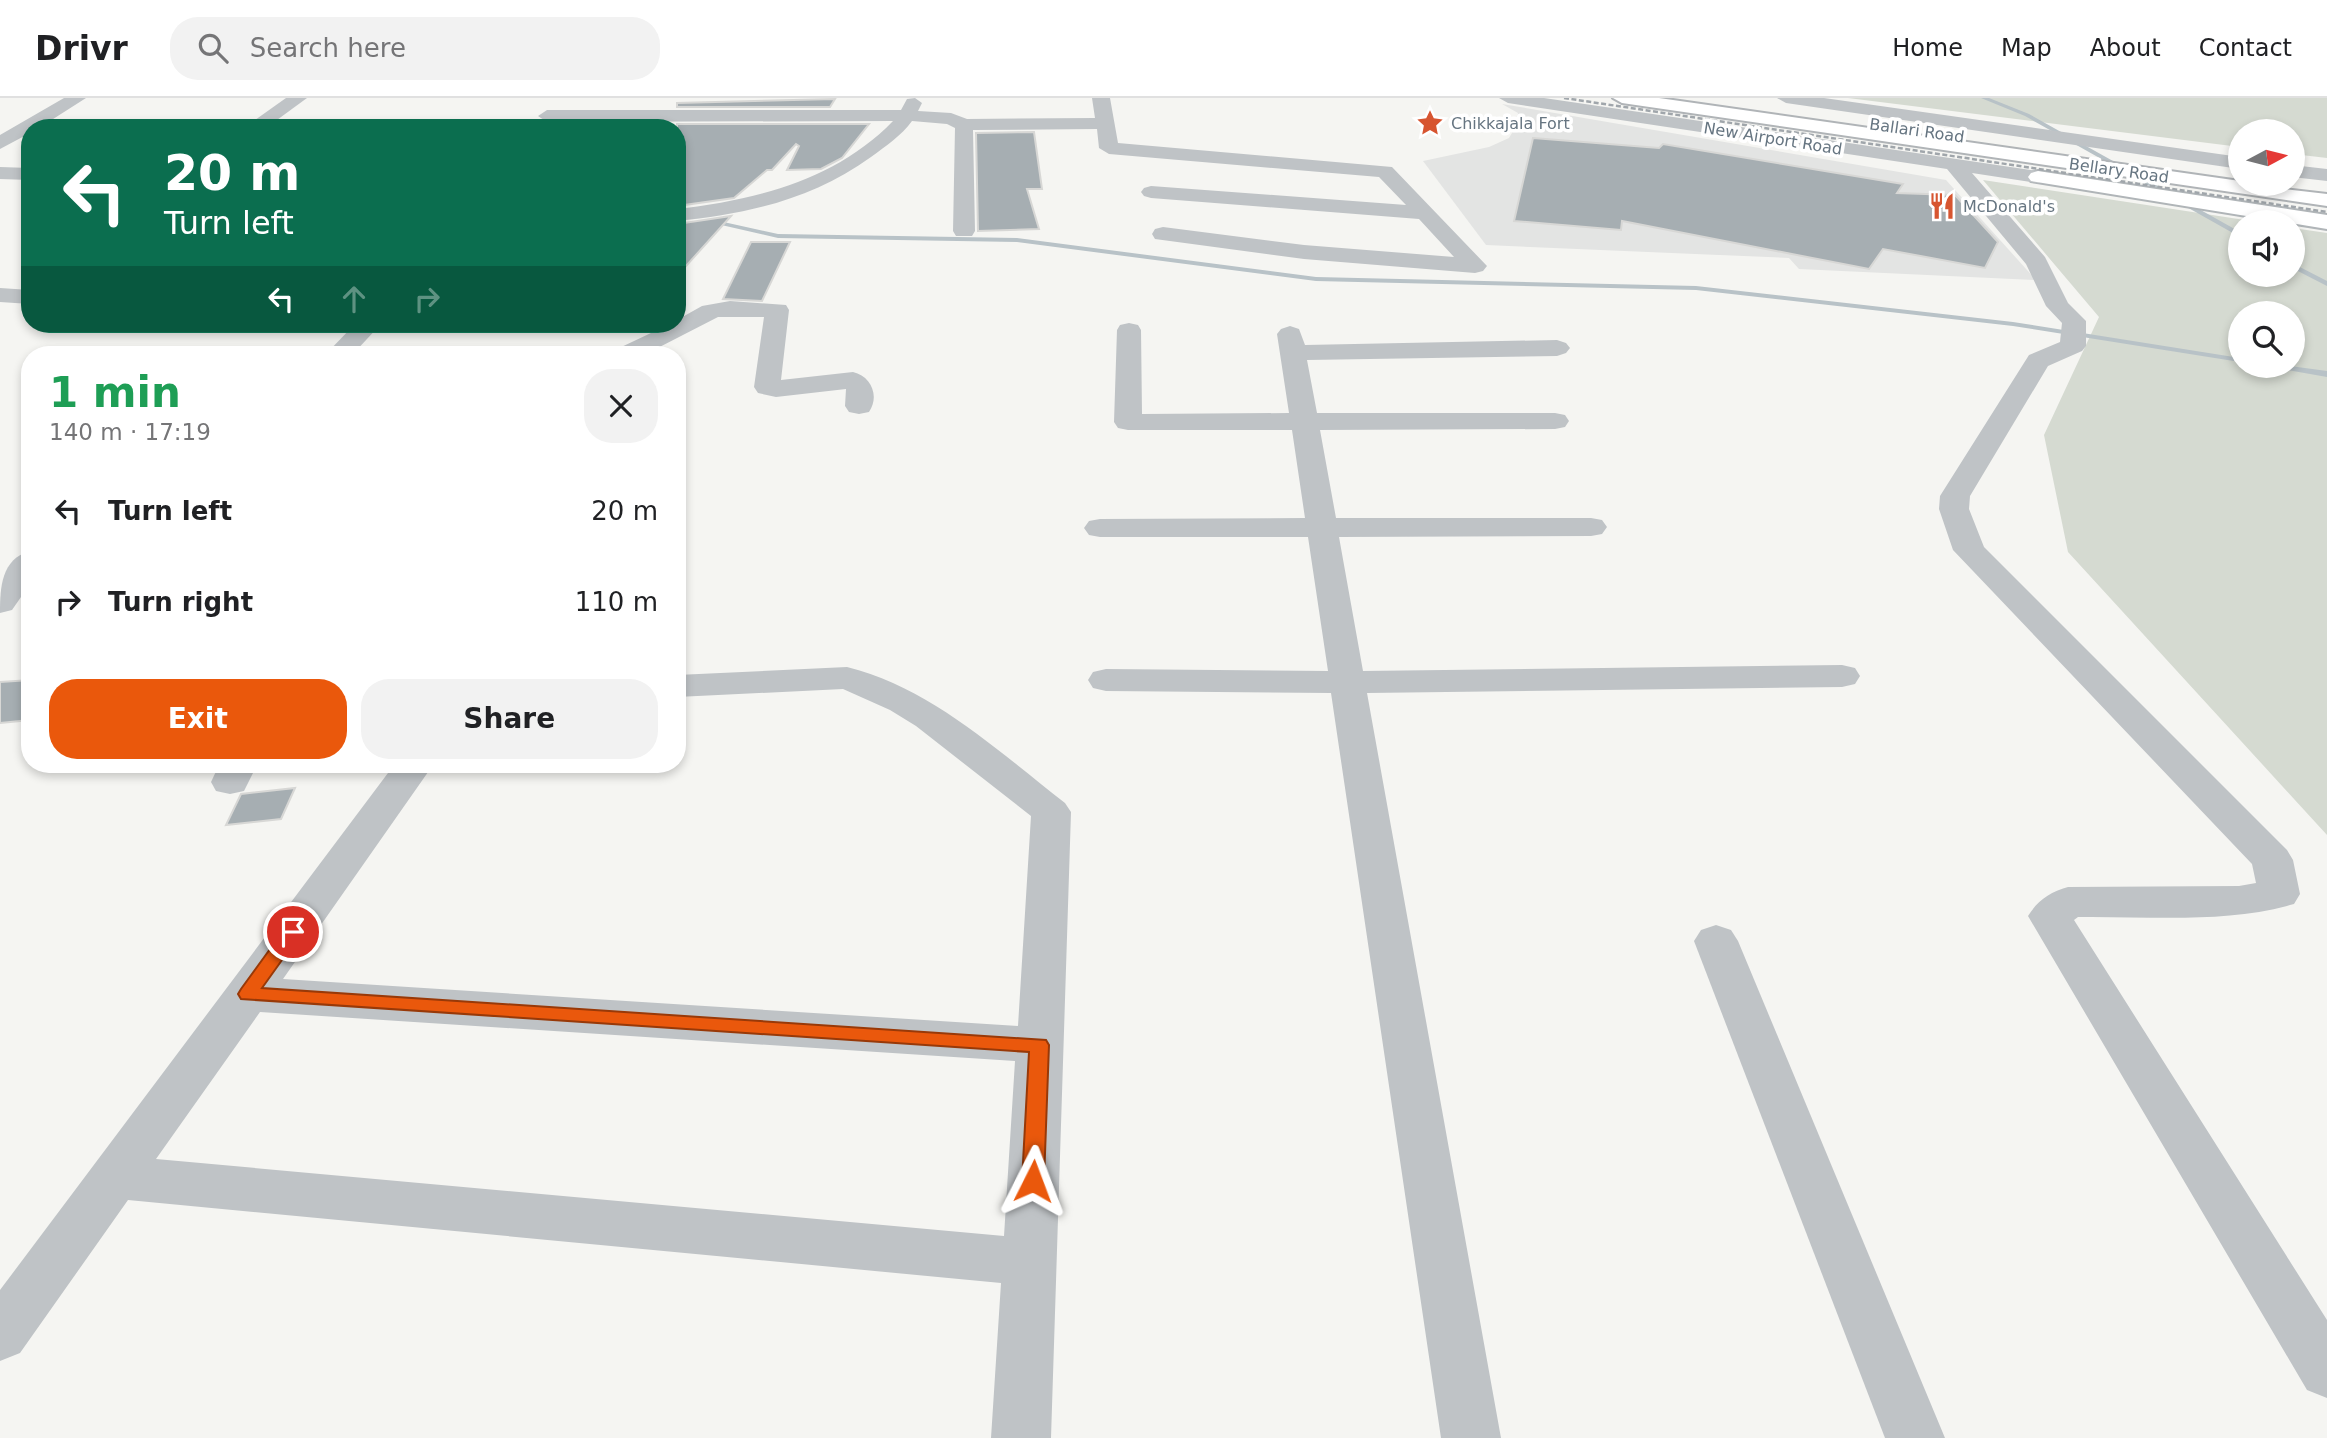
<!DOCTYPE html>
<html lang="en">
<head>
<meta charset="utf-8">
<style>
  :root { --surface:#fff; --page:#f2f2f2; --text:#202124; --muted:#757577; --line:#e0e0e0; --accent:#ea580c }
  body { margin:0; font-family:"DejaVu Sans",sans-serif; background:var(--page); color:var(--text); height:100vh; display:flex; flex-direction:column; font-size:26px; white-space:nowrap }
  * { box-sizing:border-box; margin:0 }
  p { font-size:23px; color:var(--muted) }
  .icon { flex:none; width:38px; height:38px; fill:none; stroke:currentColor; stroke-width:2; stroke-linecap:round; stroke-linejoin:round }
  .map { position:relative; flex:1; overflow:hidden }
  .details { position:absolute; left:21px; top:248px; width:665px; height:427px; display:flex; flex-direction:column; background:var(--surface); border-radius:28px; box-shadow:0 4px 10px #0003 }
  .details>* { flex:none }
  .hud { position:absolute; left:21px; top:21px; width:665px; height:214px; border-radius:28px; box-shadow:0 4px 10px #0003; background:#0b6e4f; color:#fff; overflow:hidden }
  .needle { width:46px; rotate:83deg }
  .tools { position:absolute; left:2228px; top:21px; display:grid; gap:14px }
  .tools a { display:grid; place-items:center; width:77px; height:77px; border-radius:50%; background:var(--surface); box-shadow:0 4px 10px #0003; font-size:35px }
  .pin { position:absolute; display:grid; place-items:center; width:60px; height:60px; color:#fff; margin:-30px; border:4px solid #fff; border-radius:50%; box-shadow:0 2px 7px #0007 }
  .me { position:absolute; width:77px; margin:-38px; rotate:3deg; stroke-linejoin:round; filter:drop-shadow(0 0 5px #0008) }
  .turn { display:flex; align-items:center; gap:24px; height:147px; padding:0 28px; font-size:32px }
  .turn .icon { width:91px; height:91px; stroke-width:2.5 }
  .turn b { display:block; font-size:49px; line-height:60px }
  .lanes { display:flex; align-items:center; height:66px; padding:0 28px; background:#0003; justify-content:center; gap:35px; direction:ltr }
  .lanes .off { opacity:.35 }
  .round { display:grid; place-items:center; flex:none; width:74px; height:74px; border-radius:28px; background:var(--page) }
  .head { display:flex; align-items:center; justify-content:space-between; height:119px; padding:0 28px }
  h1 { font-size:42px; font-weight:800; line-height:52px; color:#1e9e55 }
  .cta { display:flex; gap:14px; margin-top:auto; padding:14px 28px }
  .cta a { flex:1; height:80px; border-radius:28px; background:var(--accent); color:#fff; font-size:28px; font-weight:800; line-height:80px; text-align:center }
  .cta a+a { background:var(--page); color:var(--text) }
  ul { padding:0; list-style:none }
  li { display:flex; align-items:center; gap:21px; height:91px; padding:0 28px }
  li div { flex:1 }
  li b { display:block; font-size:26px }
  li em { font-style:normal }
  header { display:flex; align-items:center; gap:42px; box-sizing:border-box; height:98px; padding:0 35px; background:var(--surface); border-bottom:2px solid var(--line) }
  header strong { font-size:33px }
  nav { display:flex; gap:38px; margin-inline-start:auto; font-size:24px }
  .search { width:490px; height:63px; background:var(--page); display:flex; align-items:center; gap:18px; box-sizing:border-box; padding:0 24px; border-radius:28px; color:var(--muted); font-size:26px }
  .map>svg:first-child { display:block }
  .built { fill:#e3e4e3 }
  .green { fill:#d5dad1; fill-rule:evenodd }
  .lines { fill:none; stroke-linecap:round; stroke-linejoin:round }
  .stream { fill:#b8c2c7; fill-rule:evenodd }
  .building { fill:#a6aeb2; stroke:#d7d7d5; stroke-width:2 }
  .major-casing { stroke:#b0b5b8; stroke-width:4 }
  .highway-casing { stroke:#b0b4b7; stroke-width:4 }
  .minor { fill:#bfc3c6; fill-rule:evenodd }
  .major { fill:#fff; fill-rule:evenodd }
  .highway { fill:#fff; fill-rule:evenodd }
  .rail { stroke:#a0a6ab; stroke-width:2.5; stroke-dasharray:5 2.5; stroke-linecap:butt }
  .route { fill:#ea580c; stroke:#983908; stroke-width:2 }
  .labels { text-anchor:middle; stroke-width:7; stroke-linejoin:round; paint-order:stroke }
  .far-poi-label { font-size:16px; fill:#667581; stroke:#fff; text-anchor:start }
  .far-street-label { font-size:16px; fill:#667581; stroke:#fff }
</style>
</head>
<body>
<header>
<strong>Drivr</strong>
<div class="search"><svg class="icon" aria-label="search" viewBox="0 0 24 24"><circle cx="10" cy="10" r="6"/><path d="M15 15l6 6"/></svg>Search here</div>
<nav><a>Home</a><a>Map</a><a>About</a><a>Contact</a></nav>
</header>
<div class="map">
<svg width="2327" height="1340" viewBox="0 0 2327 1340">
  <rect width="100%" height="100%" fill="#f5f5f2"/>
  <polygon class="built" points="1502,6 1946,82 2036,182 1799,171 1789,160 1486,147 1423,63 1489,49 1509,40 1516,28 1518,15"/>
  <g class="green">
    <polygon points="1848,0 2327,0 2327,60 2293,56 2292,33 2240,33 2240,49"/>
    <path d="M 1983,82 L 2258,124 L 2240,124 L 2240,177 L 2292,177 L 2293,130 L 2327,135 L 2327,737 L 2068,454 L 2044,337 L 2099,219 ZM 2240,215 L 2292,215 L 2292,268 L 2240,268 Z"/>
  </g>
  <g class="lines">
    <g class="stream">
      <polygon points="1981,0 1989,0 2029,16 2240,134 2240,139 2025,18"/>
      <polygon points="719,123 778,136 1017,140 1316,179 1696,188 2013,224 2240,260 2240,264 2013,228 1696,192 1316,183 1017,144 778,140 717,126 717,124"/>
      <polygon points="2292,165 2327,183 2327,188 2292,170"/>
      <polygon points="2272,268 2290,268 2327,273 2327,279 2276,270"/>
    </g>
  </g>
  <g class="building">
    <polygon points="835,1 830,9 677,9 677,5"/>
    <polygon points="677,26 869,26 842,60 821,71 787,72 799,48 796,46 772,72 767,72 734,100 677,108"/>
    <polygon points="1034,34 1042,91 1027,91 1039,131 978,133 976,35"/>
    <polygon points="1533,40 1659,50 1663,46 1903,86 1897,95 1955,97 1998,144 1985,170 1883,151 1869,171 1622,123 1621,132 1514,123"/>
    <polygon points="731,118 677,178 677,126"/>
    <polygon points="751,144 790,144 762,203 723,201"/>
    <polygon points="30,582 30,622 0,625 0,584"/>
    <polygon points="295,690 281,721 226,727 241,696"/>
  </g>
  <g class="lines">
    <defs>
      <polygon id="major" points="2038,73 2327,117 2327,131 2031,83 2028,79 2031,75"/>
      <polygon id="highway" points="1613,0 1659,0 2240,83 2240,86 2327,96 2327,108 1622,5"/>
    </defs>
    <use href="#major" class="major-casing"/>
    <use href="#highway" class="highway-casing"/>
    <g class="minor">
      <polygon points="64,0 86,0 39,30 30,30 30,35 0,51 0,37"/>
      <polygon points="286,0 307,0 266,30 244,30"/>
      <path d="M 915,0 L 922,5 L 918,13 L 951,15 L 967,21 L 1095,20 L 1092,0 L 1110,0 L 1118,45 L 1392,69 L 1487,168 L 1483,173 L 1475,175 L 1304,161 L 1155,141 L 1152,136 L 1155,131 L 1163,129 L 1304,147 L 1454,159 L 1419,121 L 1151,100 L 1144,98 L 1141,94 L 1144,90 L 1151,88 L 1406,107 L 1379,79 L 1109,56 L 1099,50 L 1097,31 L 973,32 L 975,133 L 972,138 L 956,138 L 953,133 L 955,30 L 947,26 L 912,23 C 901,38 886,48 871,59 C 813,101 748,116 677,123 L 677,111 C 756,102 836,82 893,23 L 547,24 L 538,18 L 547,12 L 901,12 L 907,1 Z"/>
      <path d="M 1499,0 L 1544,0 L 2038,73 L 2045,75 L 2048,79 L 2045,83 L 2038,85 L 1972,75 L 2045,159 L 2068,205 L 2086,223 L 2086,248 L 2082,253 L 2048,268 L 1970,398 L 1969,411 L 1984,449 L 2287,752 L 2293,762 L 2300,796 L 2294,806 C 2225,826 2149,818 2078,819 L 2074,822 L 2327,1222 L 2327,1300 L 2307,1292 L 2028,818 C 2038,802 2050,794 2068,789 L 2239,788 L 2256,785 L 2252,766 L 1953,452 L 1939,411 L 1940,398 L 2029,257 L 2060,244 L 2062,225 L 2046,208 L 2026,166 L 1947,71 L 1508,5 Z"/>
      <polygon points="1777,0 1824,0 2240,59 2240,71 1786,5"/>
      <polygon points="2292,67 2327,71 2327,83 2292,79"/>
      <polygon points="0,69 30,70 30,82 0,81"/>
      <polygon points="0,190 30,192 30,206 0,204"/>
      <path d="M 730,203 L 786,207 L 789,212 L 781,282 L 853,274 C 871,278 880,298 869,314 L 859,316 L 849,314 L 845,308 L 846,291 L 776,299 L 758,295 L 754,289 L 764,219 L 718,219 L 644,257 L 611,257 L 615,252 L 670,226 L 677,226 L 677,222 L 702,208 Z"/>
      <polygon points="1129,225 1138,227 1141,232 1142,316 1289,315 1277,236 1281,231 1290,228 1299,231 1305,247 1557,242 1566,245 1570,250 1566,255 1557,258 1307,262 1317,315 1555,315 1565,317 1569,323 1565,329 1555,331 1320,332 1336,420 1591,420 1602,422 1607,429 1602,436 1591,438 1339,439 1363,573 1842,567 1855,570 1860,578 1855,586 1842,589 1367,595 1501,1340 1441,1340 1331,595 1106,593 1093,590 1088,582 1093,574 1106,571 1328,573 1308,439 1100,439 1089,437 1084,430 1089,423 1100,421 1305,420 1292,332 1128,332 1118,330 1114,324 1117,232 1120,227"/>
      <polygon points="355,226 381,226 352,257 325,257"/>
      <path d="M 30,453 L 30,486 L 12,512 L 0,515 C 0,490 1,461 30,453 Z"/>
      <path d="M 847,569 C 931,590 998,653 1065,705 L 1071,714 L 1051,1340 L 991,1340 L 1001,1185 L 128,1102 L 20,1255 L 0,1263 L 0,1192 L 394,667 L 433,667 L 283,881 L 1018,928 L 1031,718 L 916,628 L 890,612 L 843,591 L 677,599 L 677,577 ZM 260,914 L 1015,963 L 1004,1138 L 156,1061 Z"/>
      <polygon points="219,667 257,667 244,693 230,696 216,693 211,684"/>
      <polygon points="1716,827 1731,832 1738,843 1945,1340 1885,1340 1694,843 1701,832"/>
    </g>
    <use href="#major" class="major"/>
    <use href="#highway" class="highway"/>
    <polyline class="rail" points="1564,0 2327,114"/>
  </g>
  <polygon class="route" points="293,827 299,829 302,834 262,890 1046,942 1049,947 1044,1083 1041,1089 1033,1091 1026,1089 1022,1083 1029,954 241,901 238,896 241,891 286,829"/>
  <defs>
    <symbol id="sight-bare" viewBox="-9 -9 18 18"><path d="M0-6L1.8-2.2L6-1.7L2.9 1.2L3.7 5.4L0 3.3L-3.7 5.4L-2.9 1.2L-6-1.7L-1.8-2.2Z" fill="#d75530" stroke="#fff" stroke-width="2.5" paint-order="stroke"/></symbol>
    <symbol id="restaurant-bare" viewBox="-9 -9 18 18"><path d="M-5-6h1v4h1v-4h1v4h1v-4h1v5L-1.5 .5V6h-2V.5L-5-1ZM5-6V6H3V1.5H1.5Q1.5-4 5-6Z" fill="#d75530" stroke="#fff" stroke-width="2.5" paint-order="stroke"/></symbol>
  </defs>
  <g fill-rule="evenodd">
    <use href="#sight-bare" x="1411" y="6" width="38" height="38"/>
    <use href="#restaurant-bare" x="1923" y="89" width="38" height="38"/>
  </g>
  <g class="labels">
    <g class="far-poi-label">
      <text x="1451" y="31">Chikkajala Fort</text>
      <text x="1963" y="114">McDonald's</text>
    </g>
    <g class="far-street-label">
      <text transform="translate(1917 32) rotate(8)" y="6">Ballari Road</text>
      <text transform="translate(1773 40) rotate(9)" y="6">New Airport Road</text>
      <text transform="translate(2119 72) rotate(8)" y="6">Bellary Road</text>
    </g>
  </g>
</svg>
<div class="tools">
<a><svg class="needle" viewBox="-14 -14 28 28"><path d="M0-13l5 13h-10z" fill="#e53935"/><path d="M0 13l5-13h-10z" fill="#757577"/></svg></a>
<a><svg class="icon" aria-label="sound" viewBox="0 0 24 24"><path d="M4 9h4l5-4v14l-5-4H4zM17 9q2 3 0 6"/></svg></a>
<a><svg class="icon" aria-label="search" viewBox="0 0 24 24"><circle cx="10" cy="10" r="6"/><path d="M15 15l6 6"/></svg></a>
</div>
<div class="pin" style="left:293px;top:834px;background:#d93025"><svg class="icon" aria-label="arrive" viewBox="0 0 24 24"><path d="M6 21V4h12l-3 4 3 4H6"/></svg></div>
<svg class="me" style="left:1033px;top:1083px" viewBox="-20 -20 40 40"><path d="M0-17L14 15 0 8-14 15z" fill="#ea580c" stroke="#fff" stroke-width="4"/></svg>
<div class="hud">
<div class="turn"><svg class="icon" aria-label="left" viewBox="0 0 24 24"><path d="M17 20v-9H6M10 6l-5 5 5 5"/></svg><div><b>20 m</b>Turn left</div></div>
<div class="lanes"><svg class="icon" aria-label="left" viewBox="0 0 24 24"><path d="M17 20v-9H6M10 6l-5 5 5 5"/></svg><svg class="icon off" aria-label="ahead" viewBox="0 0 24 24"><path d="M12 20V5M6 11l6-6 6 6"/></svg><svg class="icon off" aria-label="right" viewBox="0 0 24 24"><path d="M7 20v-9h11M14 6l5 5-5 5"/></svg></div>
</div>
<section class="details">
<div class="head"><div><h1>1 min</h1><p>140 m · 17:19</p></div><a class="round"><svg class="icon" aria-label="close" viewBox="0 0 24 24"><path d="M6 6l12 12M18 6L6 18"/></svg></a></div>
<ul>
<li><svg class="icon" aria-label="left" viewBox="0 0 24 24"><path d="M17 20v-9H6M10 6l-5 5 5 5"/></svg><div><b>Turn left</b></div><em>20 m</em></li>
<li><svg class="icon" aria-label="right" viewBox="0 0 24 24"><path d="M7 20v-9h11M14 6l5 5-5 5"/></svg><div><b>Turn right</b></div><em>110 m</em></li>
</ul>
<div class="cta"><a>Exit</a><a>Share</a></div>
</section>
</div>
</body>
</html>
